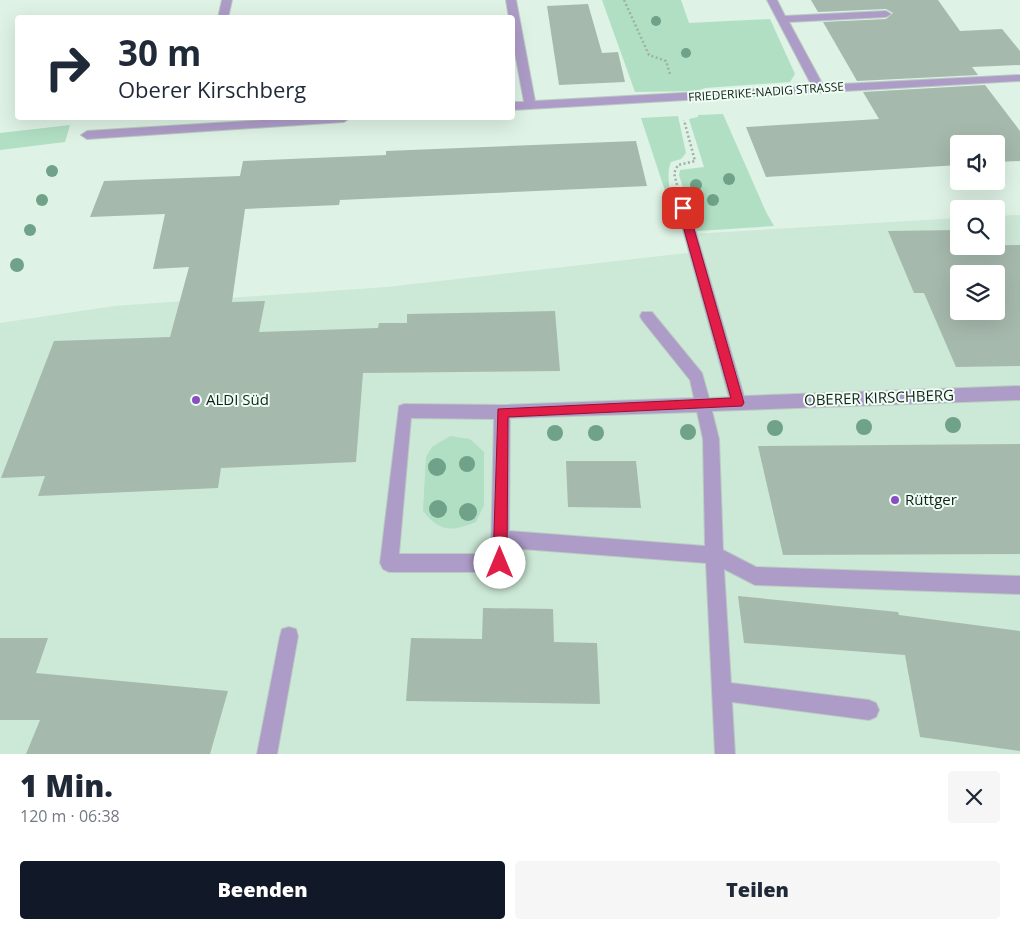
<!DOCTYPE html>
<html lang="de">
<head>
<meta charset="utf-8">
<style>
  :root { --surface:#fff; --page:#f6f6f7; --text:#1f2937; --muted:#747a83; --accent:#111827 }
  body { margin:0; font-family:"Open Sans",sans-serif; background:var(--page); color:var(--text); height:100vh; display:flex; flex-direction:column; font-size:19px; white-space:nowrap }
  * { box-sizing:border-box; margin:0 }
  p { font-size:16px; color:var(--muted) }
  .icon { flex:none; width:28px; height:28px; fill:none; stroke:currentColor; stroke-width:2; stroke-linecap:round; stroke-linejoin:round }
  .map { position:relative; height:754px; overflow:hidden }
  .panel { display:flex; flex-direction:column; background:var(--surface); flex:1 }
  .panel>* { flex:none }
  .hud { position:absolute; left:15px; top:15px; width:500px; height:105px; border-radius:5px; box-shadow:0 5px 20px #0002; background:#fff; color:var(--text); overflow:hidden }
  .tools { position:absolute; left:950px; top:135px; display:grid; gap:10px }
  .tools a { display:grid; place-items:center; width:55px; height:55px; border-radius:5px; background:var(--surface); box-shadow:0 5px 20px #0002; font-size:25px }
  .pin { position:absolute; display:grid; place-items:center; width:42px; height:42px; color:#fff; margin:-21px; border-radius:10px; box-shadow:0 2px 8px #0006 }
  .me { position:absolute; width:55px; margin:-28px; rotate:0deg; stroke-linejoin:round; filter:drop-shadow(0 0 4px #0008) }
  .turn { display:flex; align-items:center; gap:18px; height:105px; padding:0 20px; font-size:22px }
  .turn .icon { width:65px; height:65px; stroke-width:2.5 }
  .turn b { display:block; font-size:35px; line-height:42px }
  .round { display:grid; place-items:center; flex:none; width:52px; height:52px; border-radius:5px; background:var(--page) }
  .head { display:flex; align-items:center; justify-content:space-between; height:85px; padding:0 20px }
  h1 { font-size:30px; font-weight:800; line-height:38px }
  .primary-button { display:flex; gap:10px; margin-top:auto; padding:10px 20px }
  .primary-button a { flex:1; height:58px; border-radius:5px; background:var(--accent); color:#fff; font-size:20px; font-weight:800; line-height:58px; text-align:center }
  .primary-button a+a { background:var(--page); color:var(--text) }
  .map>svg:first-child { display:block }
  .built { fill:#cce8d6; fill-rule:evenodd }
  .green { fill:#b1dfc3 }
  .building { fill:#a6b9ad; fill-rule:evenodd }
  .lines { fill:none; stroke-linecap:round; stroke-linejoin:round }
  .minor-casing { stroke:#baccc0; stroke-width:2 }
  .path { stroke:#a0b0a6; stroke-width:2.5; stroke-dasharray:2 2.5; stroke-linecap:butt }
  .minor { fill:#ae9cc8; fill-rule:evenodd }
  .tree { fill:#6fa289 }
  .route { fill:#e11d48; stroke:#92132f }
  .poi-dot { fill:#8a4ec4; stroke:#eefef4; stroke-width:2 }
  .labels { text-anchor:middle; stroke-width:4; stroke-linejoin:round; paint-order:stroke }
  .far-street-label { font-size:12px; fill:#171f1a; stroke:#eefef4 }
  .street-label { font-size:15px; fill:#171f1a; stroke:#eefef4 }
  .poi-label { font-size:15px; fill:#171f1a; stroke:#eefef4; text-anchor:start }
</style>
</head>
<body>
<div class="map">
<svg width="1020" height="754" viewBox="0 0 1020 754">
  <rect width="100%" height="100%" fill="#def2e5"/>
  <path class="built" d="M 1020,215 L 1020,754 L 0,754 L 0,323 L 114,306 L 387,287 L 696,252 L 691,234 L 959,218 L 959,246 L 996,246 L 996,216 ZM 959,274 L 996,274 L 996,311 L 959,311 Z"/>
  <g class="green">
    <polygon points="602,0 681,0 689,23 770,19 795,74 790,82 705,88 696,91 635,92"/>
    <polygon points="723,114 766,212 774,226 697,231 679,175 680,170 704,167 689,119 698,117 698,115"/>
    <path d="M 678,116 L 686,153 L 681,159 L 671,162 C 665,175 672,189 669,203 L 641,118 Z"/>
    <polygon points="70,125 65,142 0,150 0,133"/>
    <path d="M 450,436 L 470,439 L 484,452 L 484,505 L 476,522 C 451,532 440,532 423,511 L 426,457 L 432,447 Z"/>
  </g>
  <g class="building">
    <polygon points="811,0 938,0 960,31 1002,29 1020,51 1020,65 972,67 978,75 857,81 823,22 886,19 893,13 886,9 818,12"/>
    <polygon points="588,4 602,53 618,52 625,82 559,85 547,6"/>
    <polygon points="985,85 1020,131 1020,161 996,162 996,144 959,144 959,165 766,177 746,127 879,119 863,92"/>
    <polygon points="636,141 647,186 340,200 339,205 245,209 232,302 265,301 259,332 378,328 379,323 407,323 407,314 555,311 560,371 363,373 356,462 221,468 218,488 38,496 45,476 1,478 54,341 170,337 189,267 153,269 165,214 90,217 104,181 240,176 243,161 386,155 386,151"/>
    <path d="M 959,230 L 959,246 L 1020,245 L 1020,366 L 956,367 L 924,293 L 914,293 L 888,231 ZM 959,274 L 996,274 L 996,311 L 959,311 Z"/>
    <polygon points="1020,444 1020,554 783,555 758,446"/>
    <polygon points="566,461 636,461 641,508 568,507"/>
    <polygon points="738,596 898,612 899,615 1020,631 1020,751 920,737 905,655 744,643"/>
    <polygon points="483,608 553,609 554,642 597,643 600,704 406,701 411,638 482,639"/>
    <polygon points="0,638 48,638 36,673 228,691 210,754 26,754 40,720 0,720"/>
  </g>
  <g class="lines">
    <defs>
      <g id="minor">
        <polygon points="222,0 232,0 228,18 218,18"/>
        <polygon points="506,0 516,0 535,101 812,86 767,0 777,0 785,16 886,11 891,14 886,17 789,22 823,85 1020,75 1020,81 512,110 512,102 524,102 512,37 512,18 509,18"/>
        <polygon points="296,118 350,118 344,122 87,139 81,135 87,131"/>
        <path d="M 683,203 L 689,208 L 744,396 L 1020,386 L 1020,400 L 712,411 L 719,439 L 723,550 L 756,567 L 1020,576 L 1020,594 L 755,585 L 724,569 L 731,683 L 869,700 L 876,703 L 879,710 L 876,717 L 869,720 L 732,702 L 735,754 L 715,754 L 706,563 L 509,548 L 509,563 L 506,569 L 500,572 L 389,572 L 383,569 L 380,563 L 399,406 L 404,404 L 502,405 L 694,398 L 690,380 L 642,320 L 640,316 L 642,312 L 652,312 L 702,373 L 709,398 L 729,397 L 677,208 ZM 697,412 L 703,439 L 705,546 L 509,531 L 510,418 ZM 411,418 L 494,419 L 491,554 L 399,554 Z"/>
        <polygon points="289,627 296,629 298,636 277,754 257,754 280,636 282,629"/>
      </g>
    </defs>
    <use href="#minor" class="minor-casing"/>
    <g class="path">
      <polyline points="624,0 649,55 666,61 670,74"/>
      <polyline points="677,185 674,173 678,165 695,161 684,120"/>
    </g>
    <use href="#minor" class="minor"/>
  </g>
  <g class="tree">
    <circle cx="656" cy="21" r="5"/>
    <circle cx="686" cy="53" r="5"/>
    <circle cx="52" cy="171" r="6"/>
    <circle cx="729" cy="179" r="6"/>
    <circle cx="696" cy="185" r="6"/>
    <circle cx="42" cy="200" r="6"/>
    <circle cx="713" cy="200" r="6"/>
    <circle cx="30" cy="230" r="6"/>
    <circle cx="17" cy="265" r="7"/>
    <circle cx="953" cy="425" r="8"/>
    <circle cx="864" cy="427" r="8"/>
    <circle cx="775" cy="428" r="8"/>
    <circle cx="688" cy="432" r="8"/>
    <circle cx="555" cy="433" r="8"/>
    <circle cx="596" cy="433" r="8"/>
    <circle cx="467" cy="464" r="8"/>
    <circle cx="437" cy="467" r="9"/>
    <circle cx="438" cy="509" r="9"/>
    <circle cx="468" cy="512" r="9"/>
  </g>
  <polygon class="route" points="683,205 688,208 744,403 742,406 508,417 507,563 505,567 500,569 495,567 493,563 498,409 731,398 678,208"/>
  <g class="poi-dot">
    <circle cx="196" cy="400" r="5"/>
    <circle cx="895" cy="500" r="5"/>
  </g>
  <g class="labels">
    <g class="far-street-label">
      <text transform="translate(766 92) rotate(-4)" y="4">FRIEDERIKE-NADIG STRASSE</text>
    </g>
    <g class="street-label">
      <text transform="translate(879 398) rotate(-2)" y="5">OBERER KIRSCHBERG</text>
    </g>
    <g class="poi-label">
      <text x="206" y="405">ALDI Süd</text>
      <text x="905" y="505">Rüttger</text>
    </g>
  </g>
</svg>
<div class="tools">
<a><svg class="icon" aria-label="sound" viewBox="0 0 24 24"><path d="M4 9h4l5-4v14l-5-4H4zM17 9q2 3 0 6"/></svg></a>
<a><svg class="icon" aria-label="search" viewBox="0 0 24 24"><circle cx="10" cy="10" r="6"/><path d="M15 15l6 6"/></svg></a>
<a><svg class="icon" aria-label="layers" viewBox="0 0 24 24"><path d="M12 4l9 5-9 5-9-5zM3 14l9 5 9-5"/></svg></a>
</div>
<div class="pin" style="left:683px;top:208px;background:#d93025"><svg class="icon" aria-label="arrive" viewBox="0 0 24 24"><path d="M6 21V4h12l-3 4 3 4H6"/></svg></div>
<svg class="me" style="left:500px;top:563px" viewBox="-20 -20 40 40"><circle r="19" fill="#fff"/><path d="M0-13L10 11 0 6-10 11z" fill="#e11d48"/></svg>
<div class="hud">
<div class="turn"><svg class="icon" aria-label="right" viewBox="0 0 24 24"><path d="M7 20v-9h11M14 6l5 5-5 5"/></svg><div><b>30 m</b>Oberer Kirschberg</div></div>
</div>
</div>
<section class="panel">
<div class="head"><div><h1>1 Min.</h1><p>120 m · 06:38</p></div><a class="round"><svg class="icon" aria-label="close" viewBox="0 0 24 24"><path d="M6 6l12 12M18 6L6 18"/></svg></a></div>
<div class="primary-button"><a>Beenden</a><a>Teilen</a></div>
</section>
</body>
</html>
